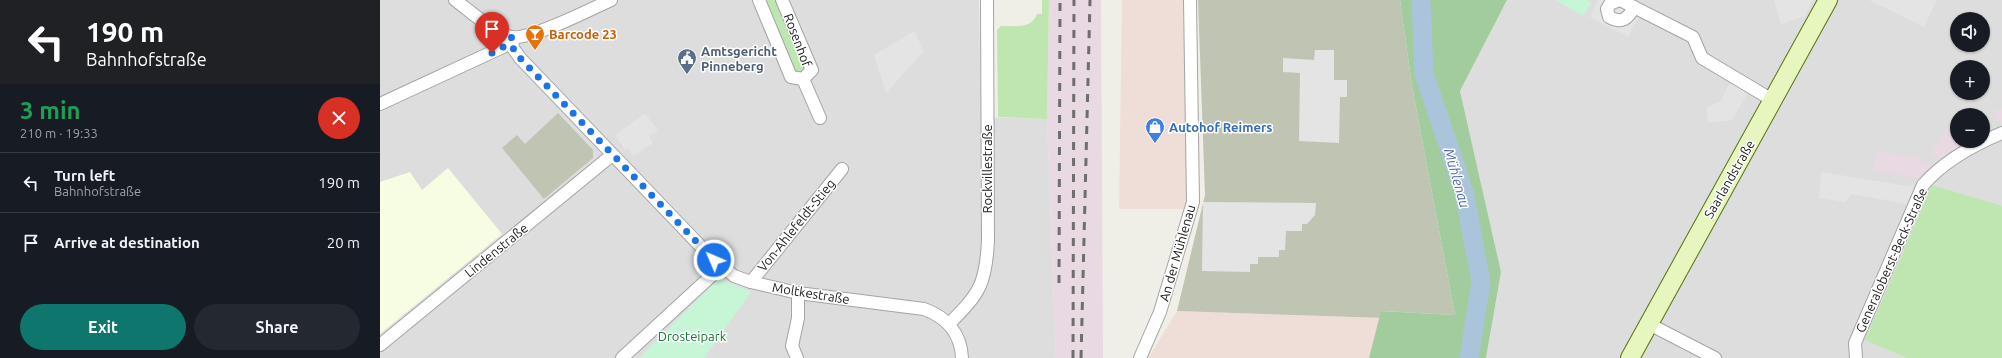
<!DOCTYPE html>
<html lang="en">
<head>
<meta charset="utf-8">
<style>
  :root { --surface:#171b24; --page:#242831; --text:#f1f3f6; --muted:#9ea1a6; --line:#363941; --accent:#0f766e }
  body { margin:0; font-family:Ubuntu,sans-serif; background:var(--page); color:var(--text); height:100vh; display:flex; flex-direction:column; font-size:15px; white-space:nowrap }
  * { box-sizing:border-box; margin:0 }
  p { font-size:13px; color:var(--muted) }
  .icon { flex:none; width:22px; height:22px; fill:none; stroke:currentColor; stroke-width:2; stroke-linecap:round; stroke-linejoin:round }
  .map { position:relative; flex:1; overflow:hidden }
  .panel { display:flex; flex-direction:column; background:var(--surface); width:380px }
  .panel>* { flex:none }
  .guide { background:#202124; color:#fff; overflow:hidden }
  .controls { position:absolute; left:1570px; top:12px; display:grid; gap:8px }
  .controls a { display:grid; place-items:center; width:40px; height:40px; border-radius:50%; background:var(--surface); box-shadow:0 1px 3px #0004; font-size:20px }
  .pin { position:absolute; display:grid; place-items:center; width:34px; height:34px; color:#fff; margin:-41px -17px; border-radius:50% 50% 50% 0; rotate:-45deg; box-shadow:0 0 4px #0007 }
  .pin .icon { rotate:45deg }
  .me { position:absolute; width:44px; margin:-22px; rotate:315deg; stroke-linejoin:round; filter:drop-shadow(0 0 3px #0008) }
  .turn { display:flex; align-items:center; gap:14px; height:84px; padding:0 20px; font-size:18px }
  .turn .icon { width:52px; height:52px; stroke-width:2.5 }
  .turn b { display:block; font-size:28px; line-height:34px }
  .round { display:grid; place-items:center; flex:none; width:42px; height:42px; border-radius:21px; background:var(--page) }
  .head { display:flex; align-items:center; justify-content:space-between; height:68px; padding:0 20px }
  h1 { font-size:24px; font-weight:600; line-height:30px; color:#1e9e55 }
  .action { display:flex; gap:8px; margin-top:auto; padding:8px 20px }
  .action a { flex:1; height:46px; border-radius:24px; background:var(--accent); color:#fff; font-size:16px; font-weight:600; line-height:46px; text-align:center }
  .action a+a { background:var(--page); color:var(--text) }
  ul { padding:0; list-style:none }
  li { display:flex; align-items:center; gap:12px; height:60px; padding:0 20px; border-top:1px solid var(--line) }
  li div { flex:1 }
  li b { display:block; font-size:15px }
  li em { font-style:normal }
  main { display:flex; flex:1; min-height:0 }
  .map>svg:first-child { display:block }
  .residential { fill:#dedddd; fill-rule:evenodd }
  .commercial { fill:#efded8 }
  .industrial { fill:#e8d9e2 }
  .education { fill:#f7fde3 }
  .construction { fill:#c0c4b3 }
  .grass { fill:#bfe6b0 }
  .forest { fill:#a2cc9e }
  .park { fill:#c7f6d6 }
  .parking { fill:#e4e4e4 }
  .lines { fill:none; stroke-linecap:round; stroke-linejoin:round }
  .river { stroke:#aac5db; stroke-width:19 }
  .street-casing { stroke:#a4a4a4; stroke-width:14 }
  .secondary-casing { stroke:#50720c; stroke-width:20 }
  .street { stroke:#fff; stroke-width:12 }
  .secondary { stroke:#e7f6bf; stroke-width:18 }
  .rail { stroke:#6e6e6e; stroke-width:3; stroke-dasharray:8 8; stroke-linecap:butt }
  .route { stroke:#1a73e8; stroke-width:7; stroke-dasharray:0 12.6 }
  .labels { text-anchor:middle; stroke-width:3; stroke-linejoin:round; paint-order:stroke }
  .food-label { font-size:13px; font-weight:bold; fill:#c56008; stroke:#fff; text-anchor:start }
  .street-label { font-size:13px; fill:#202020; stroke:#fff }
  .service-label { font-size:13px; font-weight:bold; fill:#4e5e75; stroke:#fff; text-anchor:start }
  .shop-label { font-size:13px; font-weight:bold; fill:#366cbe; stroke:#fff; text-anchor:start }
  .park-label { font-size:13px; fill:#137932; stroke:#fff }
  .water-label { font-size:14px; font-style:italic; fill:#516aaa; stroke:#fff }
</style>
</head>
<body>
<main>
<section class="panel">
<div class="guide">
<div class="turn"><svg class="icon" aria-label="left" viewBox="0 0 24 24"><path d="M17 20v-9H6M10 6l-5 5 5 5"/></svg><div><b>190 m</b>Bahnhofstraße</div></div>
</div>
<div class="head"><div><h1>3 min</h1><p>210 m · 19:33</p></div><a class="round" style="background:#d93025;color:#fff"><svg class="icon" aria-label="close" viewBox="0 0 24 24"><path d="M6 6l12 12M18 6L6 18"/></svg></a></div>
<ul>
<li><svg class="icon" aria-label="left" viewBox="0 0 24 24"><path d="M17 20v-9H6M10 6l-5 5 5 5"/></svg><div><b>Turn left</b><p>Bahnhofstraße</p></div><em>190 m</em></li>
<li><svg class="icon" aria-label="arrive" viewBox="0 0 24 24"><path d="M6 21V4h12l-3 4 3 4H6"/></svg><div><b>Arrive at destination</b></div><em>20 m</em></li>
</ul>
<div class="action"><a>Exit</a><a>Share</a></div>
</section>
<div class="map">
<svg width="1622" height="358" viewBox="0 0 1622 358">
  <rect width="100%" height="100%" fill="#f0efe7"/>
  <g class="residential">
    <polygon points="0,0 599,0 601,117 667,119 676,358 0,358"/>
    <path d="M 1127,0 L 1622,0 L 1622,358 L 1106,358 L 1121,272 L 1080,91 ZM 1577,19 L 1603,19 L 1603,45 L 1577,45 ZM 1577,67 L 1603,67 L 1603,93 L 1577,93 ZM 1577,115 L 1603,115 L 1603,141 L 1577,141 Z"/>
  </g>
  <g class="commercial">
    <polygon points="742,0 807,0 807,209 739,209"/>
    <polygon points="797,311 1004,318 989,358 768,358"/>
  </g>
  <g class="industrial">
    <polygon points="669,0 721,0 723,358 676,358 667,119"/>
    <polygon points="1618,108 1621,110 1622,108 1622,122 1613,116"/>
    <polygon points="1571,122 1577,126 1577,141 1589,141 1559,159 1551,153"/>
    <polygon points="1496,151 1533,156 1551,166 1539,178 1493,171"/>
  </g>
  <polygon class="education" points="68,168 122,234 0,334 0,182 30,172 42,190"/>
  <g class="construction">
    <polygon points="818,0 1020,0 1032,86 1075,315 1001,311 1004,318 797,311 825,195"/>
    <polygon points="178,113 213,150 213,158 164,199 122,148 137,135 145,144"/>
  </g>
  <g class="grass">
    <polygon points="385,0 398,0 427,67 425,71 416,75"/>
    <path d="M 662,0 L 669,0 L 667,119 L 618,117 L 617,30 L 621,26 C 635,26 652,29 657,14 L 662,14 Z"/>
    <polygon points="1552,185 1622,206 1622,358 1527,358 1485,340"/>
  </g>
  <polygon class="forest" points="1020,0 1127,0 1080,91 1121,272 1106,358 989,358 1001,311 1075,315 1032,86"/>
  <g class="park">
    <polygon points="1176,0 1207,0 1211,3 1203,16"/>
    <polygon points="339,278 371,292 324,358 259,358"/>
  </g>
  <g class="parking">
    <polygon points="1218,0 1252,0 1264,7 1248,37 1210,17"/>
    <polygon points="1394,0 1432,0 1425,16 1401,24"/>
    <polygon points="1489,0 1557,0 1544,27"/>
    <polygon points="534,31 544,51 506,93 494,55"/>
    <polygon points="935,50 954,50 954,80 967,80 967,97 960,97 959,143 919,141 920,73 903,72 903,58 934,60"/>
    <polygon points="1351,80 1369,91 1352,120 1328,123 1327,107 1340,102"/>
    <polygon points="265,113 278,131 269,136 273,143 253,156 248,148 245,150 235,135"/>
    <polygon points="1441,172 1534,187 1527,204 1472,194 1465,202 1439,198"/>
    <polygon points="823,202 936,203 935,215 927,224 922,224 922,231 906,231 905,250 899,250 899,257 878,257 878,264 870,264 870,272 822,271"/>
  </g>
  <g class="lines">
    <polyline class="river" points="1041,0 1044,74 1084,192 1101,282 1089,358"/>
    <defs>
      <g id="street">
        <path d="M 75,0 C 90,11 113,32 131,37 C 149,41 211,9 231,0"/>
        <polyline points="379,0 411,77 423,79"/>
        <polyline points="402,0 432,70 423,79"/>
        <path d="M 1239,0 L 1230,4 L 1227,9 L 1229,17 C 1242,24 1248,19 1254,7"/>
        <polyline points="1240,0 1313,37 1322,58 1394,101"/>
        <path d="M 132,37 L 133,48 L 140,58 L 327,253 L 354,276 L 371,282 L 418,293 L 544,309 C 566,317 581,333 582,358"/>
        <polyline points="423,79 440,118"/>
        <polyline points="0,104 123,47 132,37"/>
        <polyline points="371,282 462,169"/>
        <path d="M 569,324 C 600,293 606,284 608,240 L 607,0"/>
        <polyline points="1269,324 1335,358"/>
        <polyline points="0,345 232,155"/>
        <polyline points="242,358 342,266"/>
        <polyline points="417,358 412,346 418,318 418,293"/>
        <polyline points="760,358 780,312 813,202 810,0"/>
        <path d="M 1476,358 L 1475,343 L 1543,185 C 1564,161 1593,145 1622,133"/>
      </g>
      <polyline id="secondary" points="1250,358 1448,0"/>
    </defs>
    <use href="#street" class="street-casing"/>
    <use href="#secondary" class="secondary-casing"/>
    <use href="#street" class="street"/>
    <use href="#secondary" class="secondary"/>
    <g class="rail">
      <polyline points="679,283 680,0"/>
      <polyline points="693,358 694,0"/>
      <polyline points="701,358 710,0"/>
    </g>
  </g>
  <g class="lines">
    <polyline class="route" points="112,53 123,47 132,37 133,48 140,58 334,260"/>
  </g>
  <defs>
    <symbol id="bar-pin" viewBox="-11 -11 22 30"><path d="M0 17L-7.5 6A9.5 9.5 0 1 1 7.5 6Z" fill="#e8710a" stroke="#fff"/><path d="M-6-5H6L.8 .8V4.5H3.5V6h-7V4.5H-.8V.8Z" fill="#fff"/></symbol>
    <symbol id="civic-pin" viewBox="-11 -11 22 30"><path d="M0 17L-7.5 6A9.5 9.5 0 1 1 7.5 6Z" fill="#5c6f8a" stroke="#fff"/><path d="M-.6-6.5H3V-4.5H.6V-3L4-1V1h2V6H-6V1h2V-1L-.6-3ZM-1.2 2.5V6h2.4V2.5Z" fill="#fff"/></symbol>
    <symbol id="shop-pin" viewBox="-11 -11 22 30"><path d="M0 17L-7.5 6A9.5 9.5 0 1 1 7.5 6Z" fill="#3f7fe0" stroke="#fff"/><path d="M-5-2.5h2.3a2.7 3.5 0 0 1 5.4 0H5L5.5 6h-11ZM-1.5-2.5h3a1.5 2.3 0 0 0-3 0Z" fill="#fff"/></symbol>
  </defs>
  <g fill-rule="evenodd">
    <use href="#bar-pin" x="144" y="23" width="22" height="30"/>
    <use href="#civic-pin" x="296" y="47" width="22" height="30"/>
    <use href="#shop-pin" x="764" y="116" width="22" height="30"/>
  </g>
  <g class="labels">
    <g class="food-label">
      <text x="169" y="39">Barcode 23</text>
    </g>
    <g class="street-label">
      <text transform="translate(418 40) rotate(69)" y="5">Rosenhof</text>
      <text transform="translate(607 169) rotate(-90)" y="5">Rockvillestraße</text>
      <text transform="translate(1349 179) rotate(-60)" y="5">Saarlandstraße</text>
      <text transform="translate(416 225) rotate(-51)" y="5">Von-Ahlefeldt-Stieg</text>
      <text transform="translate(116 250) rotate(-39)" y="5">Lindenstraße</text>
      <text transform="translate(797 253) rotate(-74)" y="5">An der Mühlenau</text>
      <text transform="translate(1511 260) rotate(-66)" y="5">Generaloberst-Beck-Straße</text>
      <text transform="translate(431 293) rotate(9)" y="5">Moltkestraße</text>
    </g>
    <g class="service-label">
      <text x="321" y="56">Amtsgericht<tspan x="321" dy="15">Pinneberg</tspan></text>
    </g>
    <g class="shop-label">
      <text x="789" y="132">Autohof Reimers</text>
    </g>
    <g class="park-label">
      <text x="312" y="341">Drosteipark</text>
    </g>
    <g class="water-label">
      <text transform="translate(1077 178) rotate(74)" y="5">Mühlenau</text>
    </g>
  </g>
</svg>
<div class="controls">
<a><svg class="icon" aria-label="sound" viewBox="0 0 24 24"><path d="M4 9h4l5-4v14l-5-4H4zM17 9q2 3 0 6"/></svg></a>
<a>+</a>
<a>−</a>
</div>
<div class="pin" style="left:112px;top:53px;background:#d93025"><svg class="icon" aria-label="arrive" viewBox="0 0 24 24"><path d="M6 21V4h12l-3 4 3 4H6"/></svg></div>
<svg class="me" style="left:334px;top:260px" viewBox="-20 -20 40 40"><circle r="17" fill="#1a73e8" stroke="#fff" stroke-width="3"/><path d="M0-11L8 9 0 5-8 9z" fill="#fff"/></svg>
</div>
</main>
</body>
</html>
